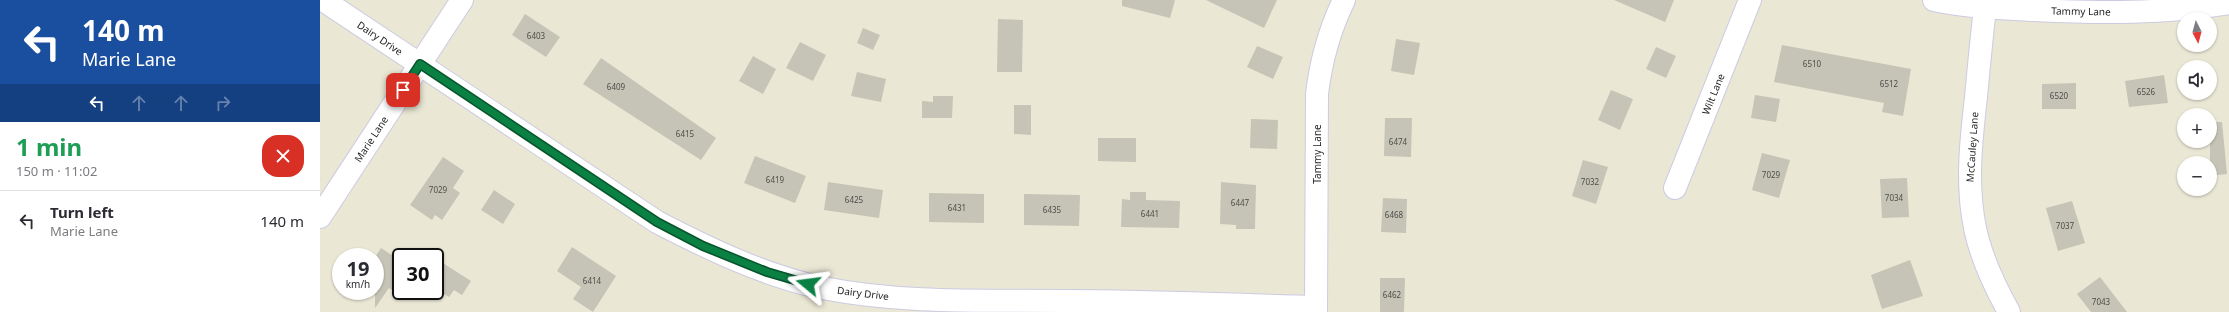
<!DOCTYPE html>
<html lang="en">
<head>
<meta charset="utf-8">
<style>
  :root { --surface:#fff; --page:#f2f2f3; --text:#2b2b33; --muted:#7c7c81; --line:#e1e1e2 }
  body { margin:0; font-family:"Noto Sans",sans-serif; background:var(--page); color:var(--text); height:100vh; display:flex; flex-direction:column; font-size:15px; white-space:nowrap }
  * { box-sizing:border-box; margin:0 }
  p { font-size:13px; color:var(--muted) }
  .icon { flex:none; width:22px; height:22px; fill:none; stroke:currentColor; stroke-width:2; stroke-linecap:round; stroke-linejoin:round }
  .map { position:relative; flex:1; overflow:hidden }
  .side { display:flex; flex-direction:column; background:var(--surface); width:320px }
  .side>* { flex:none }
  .top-card { background:#1a4fa0; color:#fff; overflow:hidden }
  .needle { width:26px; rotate:174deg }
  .fabs { position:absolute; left:1857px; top:12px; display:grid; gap:8px }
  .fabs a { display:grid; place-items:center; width:40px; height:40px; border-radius:50%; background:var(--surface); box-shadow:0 1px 3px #0004; font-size:20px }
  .speed { position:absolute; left:12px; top:248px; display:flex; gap:8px; font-size:20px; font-weight:700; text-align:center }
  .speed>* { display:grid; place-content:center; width:52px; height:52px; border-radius:50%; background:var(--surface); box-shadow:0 1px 3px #0004; line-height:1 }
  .speed small { font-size:10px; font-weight:400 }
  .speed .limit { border:2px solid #111; border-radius:6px; background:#fff; color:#111 }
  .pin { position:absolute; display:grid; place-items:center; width:34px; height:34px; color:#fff; margin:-17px; border-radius:8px; box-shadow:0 2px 6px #0006 }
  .me { position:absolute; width:44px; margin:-22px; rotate:286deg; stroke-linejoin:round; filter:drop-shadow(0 0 3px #0008) }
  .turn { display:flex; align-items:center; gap:14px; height:84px; padding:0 16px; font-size:18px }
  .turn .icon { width:52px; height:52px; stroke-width:2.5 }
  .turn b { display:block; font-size:28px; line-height:34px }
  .lanes { display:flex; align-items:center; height:38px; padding:0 16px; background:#0003; justify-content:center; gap:20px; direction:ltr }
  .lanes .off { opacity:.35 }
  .round { display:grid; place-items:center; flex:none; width:42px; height:42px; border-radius:16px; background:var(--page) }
  .summary { display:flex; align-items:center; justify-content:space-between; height:68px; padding:0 16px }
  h1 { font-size:24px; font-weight:700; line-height:30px; color:#1e9e55 }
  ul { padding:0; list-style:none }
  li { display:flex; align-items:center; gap:12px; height:60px; padding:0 16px; border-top:1px solid var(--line) }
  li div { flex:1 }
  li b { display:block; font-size:15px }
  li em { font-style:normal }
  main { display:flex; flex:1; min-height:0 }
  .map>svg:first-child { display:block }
  .building { fill:#c6c4b6 }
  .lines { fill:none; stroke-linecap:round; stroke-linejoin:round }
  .minor-casing { stroke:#cccbe2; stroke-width:24 }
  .minor { stroke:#fff; stroke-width:22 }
  .route-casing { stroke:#07532c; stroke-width:10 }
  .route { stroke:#0b8043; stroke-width:7 }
  .labels { text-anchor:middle; stroke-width:4; stroke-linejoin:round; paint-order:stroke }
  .number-label { font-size:8px; fill:#4e4e4a }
  .street-label { font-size:10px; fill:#262626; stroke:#fff }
</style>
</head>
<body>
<main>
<section class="side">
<div class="top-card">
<div class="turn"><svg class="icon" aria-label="left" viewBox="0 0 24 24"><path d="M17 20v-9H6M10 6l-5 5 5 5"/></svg><div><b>140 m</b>Marie Lane</div></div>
<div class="lanes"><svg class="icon" aria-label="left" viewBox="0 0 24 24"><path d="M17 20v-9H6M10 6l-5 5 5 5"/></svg><svg class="icon off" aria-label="ahead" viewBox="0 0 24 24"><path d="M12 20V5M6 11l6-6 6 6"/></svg><svg class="icon off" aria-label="ahead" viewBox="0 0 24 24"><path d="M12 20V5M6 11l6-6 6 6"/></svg><svg class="icon off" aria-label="right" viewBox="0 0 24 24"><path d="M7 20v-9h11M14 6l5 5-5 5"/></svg></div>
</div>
<div class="summary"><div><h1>1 min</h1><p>150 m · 11:02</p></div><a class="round" style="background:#d93025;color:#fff"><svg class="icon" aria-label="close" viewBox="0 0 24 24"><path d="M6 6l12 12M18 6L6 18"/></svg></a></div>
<ul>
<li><svg class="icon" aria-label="left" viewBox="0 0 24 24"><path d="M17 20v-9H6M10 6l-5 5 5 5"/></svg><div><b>Turn left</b><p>Marie Lane</p></div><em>140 m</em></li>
</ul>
</section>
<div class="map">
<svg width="1909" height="312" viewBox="0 0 1909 312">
  <rect width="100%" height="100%" fill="#ebe7d5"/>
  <g class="building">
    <polygon points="802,0 855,0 850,18 802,6"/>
    <polygon points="886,0 957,0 944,28"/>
    <polygon points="1294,0 1354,0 1345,22"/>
    <polygon points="205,14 240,37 226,57 192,35"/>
    <polygon points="678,19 703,20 702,72 677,72"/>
    <polygon points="543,28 560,35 553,50 537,43"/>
    <polygon points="1076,39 1100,43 1094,75 1071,71"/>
    <polygon points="480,42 506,55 493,81 466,68"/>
    <polygon points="1462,45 1591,69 1583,116 1562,112 1564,103 1454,82"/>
    <polygon points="937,46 963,57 953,79 927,67"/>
    <polygon points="1336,47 1356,56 1346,78 1326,69"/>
    <polygon points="433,56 456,69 443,94 419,81"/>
    <polygon points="281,58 396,138 381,160 263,84"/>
    <polygon points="537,72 566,79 561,102 531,96"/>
    <polygon points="1844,75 1848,103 1809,107 1805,81"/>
    <polygon points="1756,83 1756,109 1722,109 1722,84"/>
    <polygon points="1291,90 1313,99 1300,130 1278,120"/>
    <polygon points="1435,95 1460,99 1456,122 1431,118"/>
    <polygon points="613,96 633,96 632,118 602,118 602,101 613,102"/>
    <polygon points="694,105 711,105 711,135 694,134"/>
    <polygon points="1065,118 1092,118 1091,157 1064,156"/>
    <polygon points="931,119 958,120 957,149 930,148"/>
    <polygon points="1890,122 1902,122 1907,174 1890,176"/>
    <polygon points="778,138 816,138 816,162 778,161"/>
    <polygon points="1442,153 1470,160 1459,198 1432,190"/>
    <polygon points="435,156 486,176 475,203 424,183"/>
    <polygon points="123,157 144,171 133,188 140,193 122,220 115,215 112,220 90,205"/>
    <polygon points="1263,160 1288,167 1276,204 1252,196"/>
    <polygon points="1587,178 1589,217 1562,218 1560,179"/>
    <polygon points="508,182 563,190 559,218 504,210"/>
    <polygon points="901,182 936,185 935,229 916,229 916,225 900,224"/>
    <polygon points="174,190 195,204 183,224 161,210"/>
    <polygon points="810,192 826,192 826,200 860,201 859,228 801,227 802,199 810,200"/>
    <polygon points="609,193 664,194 664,223 609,222"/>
    <polygon points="704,194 760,195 759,226 704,225"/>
    <polygon points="1063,198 1087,199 1086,233 1061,232"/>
    <polygon points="1752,201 1765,243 1738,251 1726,208"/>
    <polygon points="252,247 296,276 273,312 253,299 261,287 237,271"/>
    <polygon points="61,248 81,261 81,296 69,288 55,308 55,257"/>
    <polygon points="115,258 151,281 142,295 134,290 129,297 115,288"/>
    <polygon points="1590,260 1603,296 1562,309 1551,275"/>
    <polygon points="1780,277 1807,312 1771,312 1757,294"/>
    <polygon points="1060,278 1085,278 1084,312 1060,312"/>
  </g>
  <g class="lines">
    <defs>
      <g id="minor">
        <path d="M 3,0 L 337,222 C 389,249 445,276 503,288 C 584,304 667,300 749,301 C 831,301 914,305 996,307"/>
        <path d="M 1614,0 C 1647,7 1681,8 1714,10 C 1779,13 1845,14 1909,3"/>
        <path d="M 1666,0 C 1662,32 1659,65 1656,97 C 1651,141 1646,184 1655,228 C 1661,258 1674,285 1689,312"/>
        <polyline points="1355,188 1430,0"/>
        <polyline points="0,217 142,0"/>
        <path d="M 996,312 L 997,94 C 1001,60 1009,31 1024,0"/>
      </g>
    </defs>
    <use href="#minor" class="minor-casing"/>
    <use href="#minor" class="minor"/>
  </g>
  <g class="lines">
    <defs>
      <polyline id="route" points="83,90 100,64 337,222 383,246 447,272 488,284"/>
    </defs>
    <use href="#route" class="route-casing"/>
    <use href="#route" class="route"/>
  </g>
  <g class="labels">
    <g class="number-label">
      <text x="216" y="39">6403</text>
      <text x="1492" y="67">6510</text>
      <text x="1569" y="87">6512</text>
      <text x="296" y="90">6409</text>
      <text x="1826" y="95">6526</text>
      <text x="1739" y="99">6520</text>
      <text x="365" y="137">6415</text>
      <text x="1078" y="145">6474</text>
      <text x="1451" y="178">7029</text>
      <text x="455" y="183">6419</text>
      <text x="1270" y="185">7032</text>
      <text x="118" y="193">7029</text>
      <text x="1574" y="201">7034</text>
      <text x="534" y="203">6425</text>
      <text x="920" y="206">6447</text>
      <text x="637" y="211">6431</text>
      <text x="732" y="213">6435</text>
      <text x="830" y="217">6441</text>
      <text x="1074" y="218">6468</text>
      <text x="1745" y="229">7037</text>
      <text x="272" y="284">6414</text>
      <text x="1072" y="298">6462</text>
      <text x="1781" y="305">7043</text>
    </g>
    <g class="street-label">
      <text transform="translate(1761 11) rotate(1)" y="4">Tammy Lane</text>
      <text transform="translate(60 38) rotate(34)" y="4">Dairy Drive</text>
      <text transform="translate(1393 94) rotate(-68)" y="4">Wilt Lane</text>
      <text transform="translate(51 139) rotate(-57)" y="4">Marie Lane</text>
      <text transform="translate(1652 147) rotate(-86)" y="4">McCauley Lane</text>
      <text transform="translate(997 154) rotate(-90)" y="4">Tammy Lane</text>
      <text transform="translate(543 293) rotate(7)" y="4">Dairy Drive</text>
    </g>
  </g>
</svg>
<div class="fabs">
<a><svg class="needle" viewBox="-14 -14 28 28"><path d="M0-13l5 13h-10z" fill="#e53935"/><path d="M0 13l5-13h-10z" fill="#7c7c81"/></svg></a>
<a><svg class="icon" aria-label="sound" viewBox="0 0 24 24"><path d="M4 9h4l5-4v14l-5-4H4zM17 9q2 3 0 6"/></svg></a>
<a>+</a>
<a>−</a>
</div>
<div class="speed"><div>19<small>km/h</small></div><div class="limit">30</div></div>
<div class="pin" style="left:83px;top:90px;background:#d93025"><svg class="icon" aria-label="arrive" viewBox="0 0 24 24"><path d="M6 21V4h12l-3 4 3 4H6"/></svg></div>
<svg class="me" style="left:488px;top:284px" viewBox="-20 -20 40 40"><path d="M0-17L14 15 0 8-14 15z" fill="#0b8043" stroke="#fff" stroke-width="4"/></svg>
</div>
</main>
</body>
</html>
